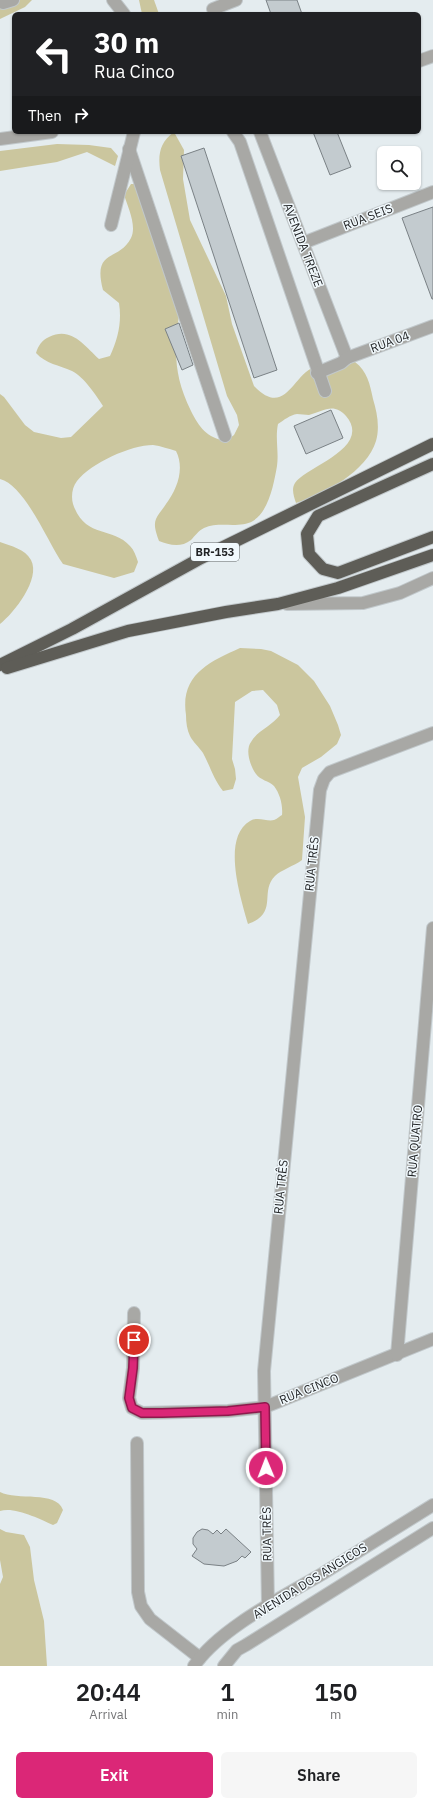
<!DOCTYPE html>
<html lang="en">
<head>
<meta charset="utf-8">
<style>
  :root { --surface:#fff; --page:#f6f6f6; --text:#202124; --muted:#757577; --accent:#db2777 }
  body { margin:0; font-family:"IBM Plex Sans",sans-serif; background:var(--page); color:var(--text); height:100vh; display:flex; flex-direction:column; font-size:15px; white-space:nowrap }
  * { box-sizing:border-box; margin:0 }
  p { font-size:13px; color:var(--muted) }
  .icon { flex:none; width:22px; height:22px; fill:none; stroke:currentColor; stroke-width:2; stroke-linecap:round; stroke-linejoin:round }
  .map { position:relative; height:1666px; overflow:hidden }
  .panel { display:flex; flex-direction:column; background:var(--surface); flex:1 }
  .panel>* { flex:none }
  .hud { position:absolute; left:12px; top:12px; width:409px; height:122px; border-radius:6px; box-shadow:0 1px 3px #0004; background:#202124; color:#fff; overflow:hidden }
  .fabs { position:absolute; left:377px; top:146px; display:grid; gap:8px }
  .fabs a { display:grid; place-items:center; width:44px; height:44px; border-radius:6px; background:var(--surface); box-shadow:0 1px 3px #0004; font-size:20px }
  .pin { position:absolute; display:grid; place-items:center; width:34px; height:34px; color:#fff; margin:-17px; border:2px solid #fff; border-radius:50%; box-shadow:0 1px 4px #0007 }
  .me { position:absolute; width:44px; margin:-22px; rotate:359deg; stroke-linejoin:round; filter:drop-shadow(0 0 3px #0008) }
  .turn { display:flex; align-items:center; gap:14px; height:84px; padding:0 16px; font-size:18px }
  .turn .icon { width:52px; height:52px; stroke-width:2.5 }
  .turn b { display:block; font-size:28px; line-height:34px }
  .then { display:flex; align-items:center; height:38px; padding:0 16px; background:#0003; gap:8px; font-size:15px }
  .eta { display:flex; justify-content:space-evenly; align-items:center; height:68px; text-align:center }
  .eta b { font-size:24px; font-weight:600; line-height:28px }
  .cta { display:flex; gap:8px; margin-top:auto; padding:8px 16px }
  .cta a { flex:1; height:46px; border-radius:6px; background:var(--accent); color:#fff; font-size:16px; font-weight:600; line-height:46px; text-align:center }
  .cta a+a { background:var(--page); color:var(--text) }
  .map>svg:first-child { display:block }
  .green { fill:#cbc69e }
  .building { fill:#c3cbcf; stroke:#7a8185 }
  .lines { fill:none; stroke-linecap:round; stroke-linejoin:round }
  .minor-casing { stroke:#c1c8cb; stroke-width:14 }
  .highway-casing { stroke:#c1c8cb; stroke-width:14 }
  .minor { stroke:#a8a8a5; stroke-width:12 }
  .highway { stroke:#5e5d57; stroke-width:12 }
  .route-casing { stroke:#8e194d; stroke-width:10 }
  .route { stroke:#db2777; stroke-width:7 }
  .labels { text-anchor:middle; stroke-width:3; stroke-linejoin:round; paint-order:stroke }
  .shield { fill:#f1f9fd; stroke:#616567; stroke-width:1 }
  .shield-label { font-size:11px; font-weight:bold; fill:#232527 }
  .street-label { font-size:12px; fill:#232527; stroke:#f1f9fd }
</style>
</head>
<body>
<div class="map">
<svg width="433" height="1666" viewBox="0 0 433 1666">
  <rect width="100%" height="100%" fill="#e4ecef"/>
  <g class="green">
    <polygon points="0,0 32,0 25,7 0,19"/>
    <polygon points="139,0 154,0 159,14 142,14"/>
    <path d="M 174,132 L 184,150 L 183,179 L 190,220 L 226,296 L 232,324 L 254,386 C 285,418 292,376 314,367 C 327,362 341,362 355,362 C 367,371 370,384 373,399 C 377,412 380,427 376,441 C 367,471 324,495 296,503 C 294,497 291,489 295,483 C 305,467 373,448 346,416 C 334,402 323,411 309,415 C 305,415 301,414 297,414 C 290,415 284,420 278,424 C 275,438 279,452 277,466 C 274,483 269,511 253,521 C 239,529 219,521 204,528 C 198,531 195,536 191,540 C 181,548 169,545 159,541 C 157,535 153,526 156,519 C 158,514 163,509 166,504 C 177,489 185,469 176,451 C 169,449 161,446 153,445 C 131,445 91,463 77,481 C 72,487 71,497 73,504 C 85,539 112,526 130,546 C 134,550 136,556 138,562 L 134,572 L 114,578 L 63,564 C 48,543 25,485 0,479 L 0,394 L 4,397 L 25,425 L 34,432 L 61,438 L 71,437 L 103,406 C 96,395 84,377 72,371 C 59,365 46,364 36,353 C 38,346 42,340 49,337 C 71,326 84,345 99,359 L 110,356 C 118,339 122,322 119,303 L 103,290 C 92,248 119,262 131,238 C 137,226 128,207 124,195 L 131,184 L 141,184 L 179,315 C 174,353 174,376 191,411 C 199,427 207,438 226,441 L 234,435 L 239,425 L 237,415 L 227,396 L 160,170 C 158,154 160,142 174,132 Z"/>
    <polygon points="57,144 89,145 111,148 118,156 115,166 87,152 57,162 0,171 0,151"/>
    <path d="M 0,542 C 11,546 25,549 31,560 C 41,579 14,613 0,624 Z"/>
    <path d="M 240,648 L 261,649 L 271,651 L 298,665 L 314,681 L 330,706 L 338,725 L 341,735 L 337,744 L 321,757 L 302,768 L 298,777 L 305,817 L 302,860 C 294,866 281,870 275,876 C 259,892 279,913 248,924 C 241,899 221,838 250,821 C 258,816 267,822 274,820 C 277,819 280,816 282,815 C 283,805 280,794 274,786 C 269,781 260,780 256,774 C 250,766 245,750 251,742 C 258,730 272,726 280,715 L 277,705 L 263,690 L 252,691 L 235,702 L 232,759 L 235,769 L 236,779 L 233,789 L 223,791 C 214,780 210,766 203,753 C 199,747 193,742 190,736 C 187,730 186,722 186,715 C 180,675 209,662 240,648 Z"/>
    <path d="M 0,1492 C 17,1501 56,1490 63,1510 L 57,1523 L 53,1525 C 40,1519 14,1506 0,1511 Z"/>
    <polygon points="0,1529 6,1532 24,1535 30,1547 34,1580 44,1621 47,1666 0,1666 0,1584 3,1577 0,1560"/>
  </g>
  <g class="building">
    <polygon points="266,0 297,0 302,14 271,14"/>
    <polygon points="313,132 337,132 351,167 330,175"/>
    <polygon points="204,148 277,370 254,378 181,156"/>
    <polygon points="433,207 433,299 432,299 402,218"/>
    <polygon points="179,323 193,365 182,370 165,329"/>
    <polygon points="331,410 343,438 306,454 294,426"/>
    <polygon points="202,1529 208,1530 213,1534 217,1530 221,1534 226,1529 251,1552 245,1558 242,1556 237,1561 224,1566 204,1564 192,1556 197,1549 193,1544 193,1538 197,1532"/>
  </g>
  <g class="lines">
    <defs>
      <g id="minor">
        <polyline points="113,0 124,14"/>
        <polyline points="3,3 13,0"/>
        <polyline points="213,9 236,0"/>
        <polyline points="419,61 433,56"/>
        <polyline points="233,132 240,142 325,391"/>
        <polyline points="260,132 347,358"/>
        <polyline points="0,139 52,132"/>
        <polyline points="129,149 225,436"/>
        <polyline points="111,225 134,132"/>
        <polyline points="303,243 433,192"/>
        <polyline points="317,373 341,363 347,358 433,326"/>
        <polyline points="287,604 363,603 400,593 433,578"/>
        <polyline points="134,1313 133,1368 129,1398 132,1408 142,1413 228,1411 265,1407 433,1339"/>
        <polyline points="397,1355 433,928"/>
        <polyline points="137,1443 138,1592 141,1606 150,1619 200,1658"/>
        <polyline points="268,1605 264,1371 320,790 324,779 330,772 433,733"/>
        <path d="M 194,1666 C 220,1628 283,1597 322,1574 C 359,1551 396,1528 433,1505"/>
        <polyline points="224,1666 237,1650 246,1645 433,1528"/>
      </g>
      <g id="highway">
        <polyline points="433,464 318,516 307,534 309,554 323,569 338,573 433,537"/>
        <polyline points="0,665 72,629 201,558 433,444"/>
        <polyline points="7,668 128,631 226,612 278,604 338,588 433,555"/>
      </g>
    </defs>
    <use href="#minor" class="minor-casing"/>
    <use href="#highway" class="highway-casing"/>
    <use href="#minor" class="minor"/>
    <use href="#highway" class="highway"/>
  </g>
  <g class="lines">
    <defs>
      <polyline id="route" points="134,1340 133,1368 129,1398 132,1408 142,1413 162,1413 228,1411 265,1407 266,1468"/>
    </defs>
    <use href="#route" class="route-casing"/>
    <use href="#route" class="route"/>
  </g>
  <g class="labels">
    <rect class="shield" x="191" y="543" width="48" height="18" rx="3"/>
    <g class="shield-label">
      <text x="215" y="556">BR-153</text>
    </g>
    <g class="street-label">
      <text transform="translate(368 217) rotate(-21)" y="4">RUA SEIS</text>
      <text transform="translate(303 245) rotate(69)" y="4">AVENIDA TREZE</text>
      <text transform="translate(390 342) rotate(-20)" y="4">RUA 04</text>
      <text transform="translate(312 864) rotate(-84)" y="4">RUA TRÊS</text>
      <text transform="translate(415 1141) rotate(-85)" y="4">RUA QUATRO</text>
      <text transform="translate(281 1187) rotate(-84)" y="4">RUA TRÊS</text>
      <text transform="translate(309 1389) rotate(-22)" y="4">RUA CINCO</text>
      <text transform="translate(267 1534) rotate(-91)" y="4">RUA TRÊS</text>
      <text transform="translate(310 1581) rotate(-32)" y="4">AVENIDA DOS ANGICOS</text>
    </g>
  </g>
</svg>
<div class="fabs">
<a><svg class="icon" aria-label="search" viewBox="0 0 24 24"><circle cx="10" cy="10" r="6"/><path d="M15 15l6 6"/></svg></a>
</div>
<div class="pin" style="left:134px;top:1340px;background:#d93025"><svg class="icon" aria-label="arrive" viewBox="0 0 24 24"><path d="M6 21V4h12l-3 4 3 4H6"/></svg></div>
<svg class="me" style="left:266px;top:1468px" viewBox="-20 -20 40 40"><circle r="17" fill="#db2777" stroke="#fff" stroke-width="3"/><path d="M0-11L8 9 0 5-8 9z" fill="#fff"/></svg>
<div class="hud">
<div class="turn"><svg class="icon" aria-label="left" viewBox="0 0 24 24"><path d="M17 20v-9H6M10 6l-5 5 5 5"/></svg><div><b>30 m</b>Rua Cinco</div></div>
<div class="then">Then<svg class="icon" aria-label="right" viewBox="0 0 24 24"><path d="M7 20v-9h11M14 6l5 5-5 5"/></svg></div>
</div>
</div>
<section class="panel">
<div class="eta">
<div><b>20:44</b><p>Arrival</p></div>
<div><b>1</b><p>min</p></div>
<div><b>150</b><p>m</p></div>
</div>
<div class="cta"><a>Exit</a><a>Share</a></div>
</section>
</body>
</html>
